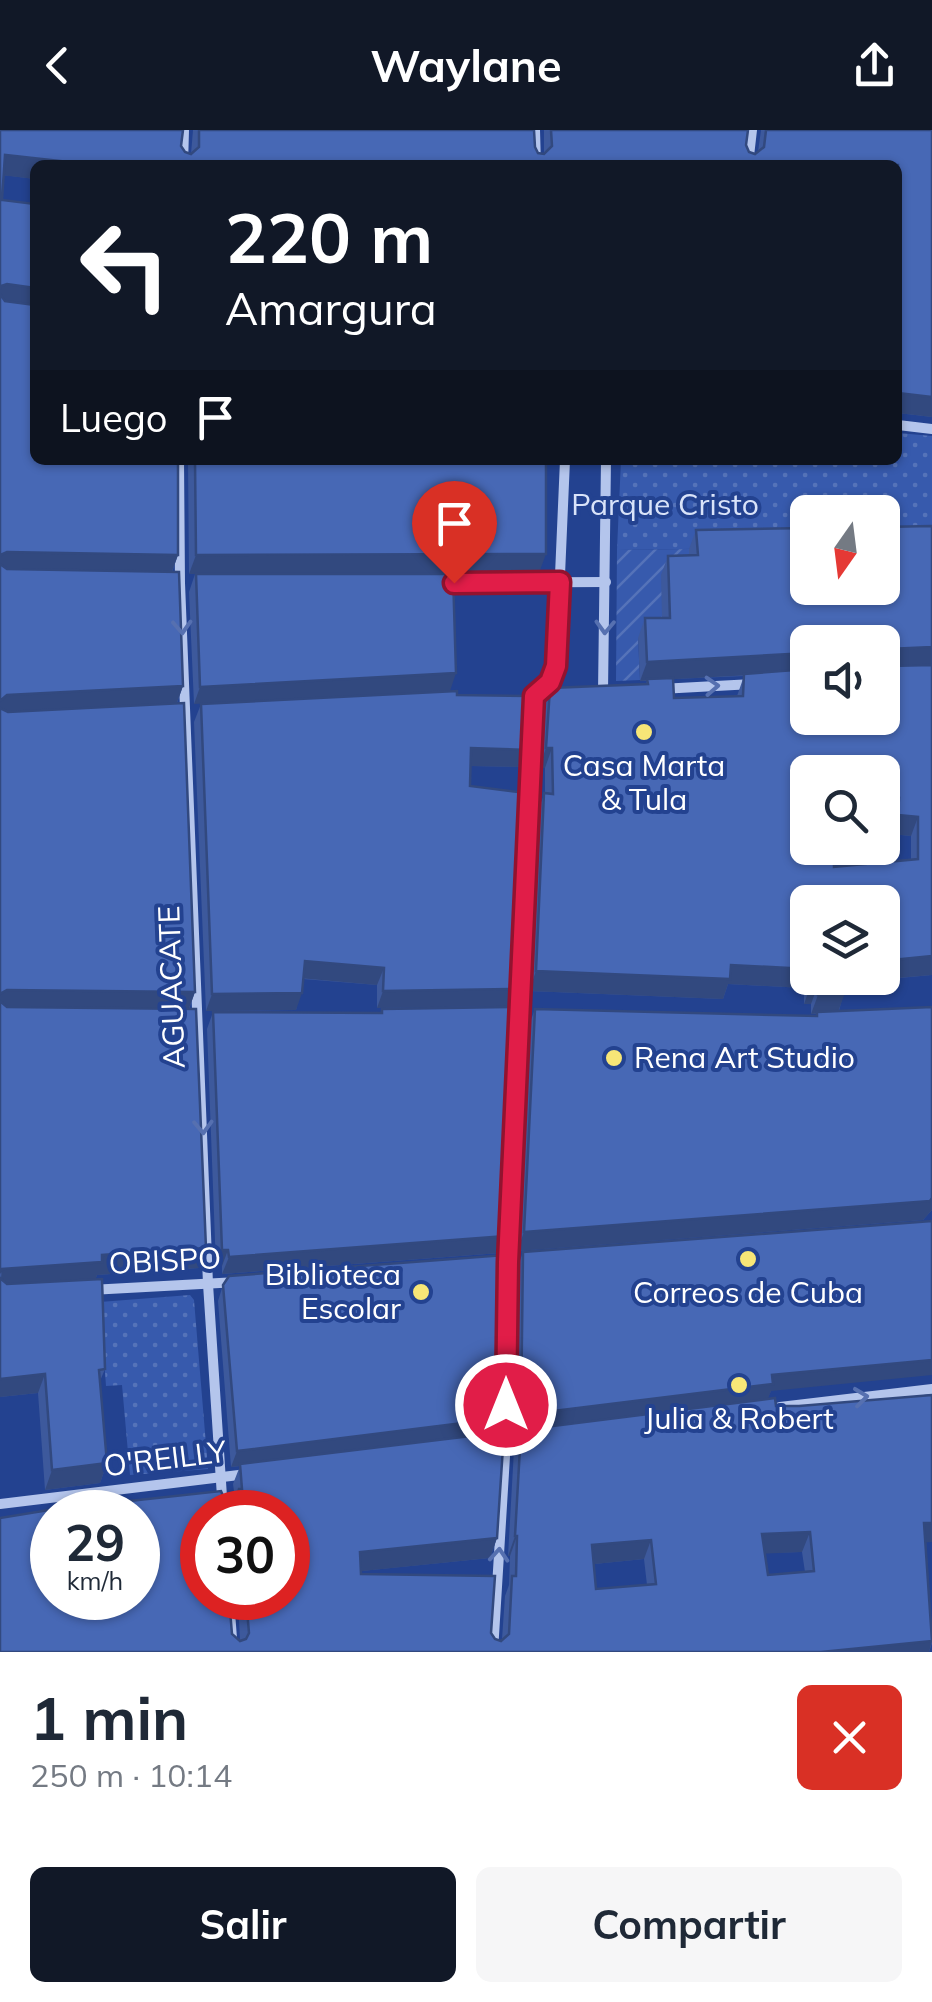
<!DOCTYPE html>
<html lang="es">
<head>
<meta charset="utf-8">
<style>
  :root { --surface:#fff; --page:#f6f6f7; --text:#1f2937; --muted:#747a83; --accent:#111827 }
  body { margin:0; font-family:Mulish,sans-serif; background:var(--page); color:var(--text); height:100vh; display:flex; flex-direction:column; font-size:38px; white-space:nowrap }
  * { box-sizing:border-box; margin:0 }
  p { font-size:32px; color:var(--muted) }
  .icon { flex:none; width:55px; height:55px; fill:none; stroke:currentColor; stroke-width:2; stroke-linecap:round; stroke-linejoin:round }
  .map { position:relative; height:1522px; overflow:hidden }
  .drawer { display:flex; flex-direction:column; background:var(--surface); flex:1 }
  .drawer>* { flex:none }
  .hud { position:absolute; left:30px; top:30px; width:872px; height:305px; border-radius:15px; box-shadow:0 2px 8px #0004; background:#111827; color:#fff; overflow:hidden }
  .needle { width:65px; rotate:194deg }
  .tools { position:absolute; left:790px; top:365px; display:grid; gap:20px }
  .tools a { display:grid; place-items:center; width:110px; height:110px; border-radius:15px; background:var(--surface); box-shadow:0 2px 8px #0004; font-size:50px }
  .speed { position:absolute; left:30px; top:1360px; display:flex; gap:20px; font-size:50px; font-weight:700; text-align:center }
  .speed>* { display:grid; place-content:center; width:130px; height:130px; border-radius:50%; background:var(--surface); box-shadow:0 2px 8px #0004; line-height:1 }
  .speed small { font-size:25px; font-weight:400 }
  .speed .limit { border:15px solid #d22; background:#fff; color:#111 }
  .pin { position:absolute; display:grid; place-items:center; width:85px; height:85px; color:#fff; margin:-102px -42px; border-radius:50% 50% 50% 0; rotate:-45deg; box-shadow:0 0 10px #0007 }
  .pin .icon { rotate:45deg }
  .me { position:absolute; width:110px; margin:-55px; rotate:0deg; stroke-linejoin:round; filter:drop-shadow(0 0 8px #0008) }
  .turn { display:flex; align-items:center; gap:35px; height:210px; padding:0 30px; font-size:45px }
  .turn .icon { width:130px; height:130px; stroke-width:2.5 }
  .turn b { display:block; font-size:70px; line-height:85px }
  .then { display:flex; align-items:center; height:95px; padding:0 30px; background:#0003; gap:20px; font-size:38px }
  .round { display:grid; place-items:center; flex:none; width:105px; height:105px; border-radius:15px; background:var(--page) }
  .summary { display:flex; align-items:center; justify-content:space-between; height:170px; padding:0 30px }
  h1 { font-size:60px; font-weight:700; line-height:75px }
  .cta { display:flex; gap:20px; margin-top:auto; padding:20px 30px }
  .cta a { flex:1; height:115px; border-radius:15px; background:var(--accent); color:#fff; font-size:40px; font-weight:700; line-height:115px; text-align:center }
  .cta a+a { background:var(--page); color:var(--text) }
  header { display:flex; justify-content:space-between; align-items:center; height:130px; padding:0 30px; background:var(--accent); color:#fff; font-size:45px; font-weight:700 }
  .map>svg:first-child { display:block }
  .park { fill:url(#park-dots) }
  .garden { fill:url(#garden-furrows) }
  .lines { fill:none; stroke-linecap:round; stroke-linejoin:round }
  .street { stroke:#b4c5ec; stroke-width:10 }
  .wall { fill:#3d599c; fill-rule:evenodd }
  .shaded-wall { fill:#32497f }
  .building { fill:#4768b5; stroke:#32497f; stroke-width:2.5; fill-rule:evenodd }
  .oneway { stroke:#5670b0 }
  .route-casing { stroke:#92132f; stroke-width:25 }
  .route { stroke:#e11d48; stroke-width:18 }
  .poi-dot { fill:#f7e677; stroke:#234290; stroke-width:4 }
  .labels { text-anchor:middle; stroke-width:8; stroke-linejoin:round; paint-order:stroke }
  .park-label { font-size:30px; fill:#d9e3f9; stroke:#234290 }
  .poi-label { font-size:30px; fill:#fff; stroke:#234290 }
  .street-label { font-size:30px; fill:#fff; stroke:#234290 }
</style>
</head>
<body>
<header><svg class="icon" aria-label="back" viewBox="0 0 24 24"><path d="M15 5l-7 7 7 7"/></svg>Waylane<svg class="icon" aria-label="share" viewBox="0 0 24 24"><path d="M12 15V3M7 8l5-5 5 5M5 13v7h14v-7"/></svg></header>
<div class="map">
<svg width="932" height="1522" viewBox="0 0 932 1522">
  <defs>
    <pattern id="park-dots" width="8" height="8" patternUnits="userSpaceOnUse" patternTransform="scale(2.5)"><rect width="8" height="8" fill="#375aad"/><path d="M2 2h.1M6 6h.1" fill="none" stroke="#5573b9" stroke-width="1.8" stroke-linecap="round"/></pattern>
    <pattern id="garden-furrows" width="10" height="10" patternUnits="userSpaceOnUse" patternTransform="scale(2.5)"><rect width="10" height="10" fill="#375aad"/><path d="M-1 1l2-2M0 10L10 0M9 11l2-2" fill="none" stroke="#5573b9"/></pattern>
  </defs>
  <rect width="100%" height="100%" fill="#234290"/>
  <g class="park">
    <polygon points="898,303 932,306 932,415 883,416 882,382 808,382 807,417 617,420 621,330 898,330"/>
    <polygon points="190,1165 194,1170 208,1339 130,1345 122,1255 106,1256 100,1172"/>
  </g>
  <polygon class="garden" points="689,419 691,444 663,507 638,508 640,550 616,551 617,420"/>
  <g class="lines">
    <g class="street">
      <polyline points="535,0 536,35"/>
      <polyline points="183,35 184,0"/>
      <polyline points="748,35 752,0"/>
      <polyline points="898,295 932,299"/>
      <polyline points="179,330 180,453 208,1154 223,1382"/>
      <polyline points="441,453 606,452"/>
      <polyline points="660,559 753,554"/>
      <polyline points="603,562 606,330"/>
      <polyline points="90,1160 238,1152"/>
      <polyline points="780,1277 932,1259"/>
      <polyline points="0,1374 247,1344"/>
      <polyline points="229,1468 233,1522"/>
      <polyline points="493,1522 506,1310 508,1132 534,566 550,552 556,537 565,330"/>
    </g>
  </g>
  <g class="wall">
    <polygon points="0,0 183,0 181,16 185,22 191,24 193,0 534,0 535,17 538,23 544,24 544,0 748,0 746,15 749,22 755,24 758,22 761,0 932,0 932,287 898,283 898,35 35,35 35,49 3,45 2,70 35,74 35,330 178,330 178,425 172,442 179,442 183,556 177,573 184,573 195,862 189,879 196,879 206,1118 199,1138 97,1145 95,1150 102,1149 105,1239 100,1251 107,1333 100,1353 45,1360 38,1263 0,1267"/>
    <polygon points="188,330 546,330 539,443 453,444 194,574 189,462 195,444 189,444"/>
    <path d="M 932,396 L 932,845 L 846,853 L 839,881 L 932,877 L 932,1080 L 923,1090 L 517,1121 L 528,898 L 535,879 L 816,886 L 817,884 L 811,884 L 811,874 L 804,874 L 804,858 L 728,854 L 723,869 L 529,861 L 537,682 L 545,663 L 545,638 L 539,638 L 543,577 L 550,558 L 646,554 L 647,551 L 640,551 L 638,508 L 645,488 L 662,488 L 661,445 L 668,426 L 689,425 L 689,419 L 696,400 ZM 808,512 L 882,588 L 808,588 ZM 744,546 L 737,566 L 674,568 L 674,549 ZM 808,642 L 892,687 L 891,704 L 911,706 L 911,729 L 834,737 ZM 808,772 L 882,848 L 808,848 Z"/>
    <polygon points="457,565 522,637 471,636 470,656 517,859 511,876 377,878 377,855 303,849 296,880 206,881 194,592 201,574"/>
    <polygon points="382,879 506,1106 500,1123 222,1144 222,1136 216,1137 207,899 213,882 381,883"/>
    <path d="M 523,1122 L 771,1261 L 767,1269 L 776,1276 L 926,1412 L 932,1501 L 932,1513 L 929,1522 L 0,1522 L 110,1373 L 224,1368 L 232,1371 L 235,1369 L 233,1354 L 240,1336 L 231,1337 L 218,1171 L 223,1155 L 498,1303 L 497,1408 L 490,1428 L 361,1441 L 361,1444 L 491,1503 L 495,1509 L 501,1511 L 502,1509 L 505,1466 L 509,1455 L 510,1426 L 508,1426 L 514,1319 L 521,1301 L 515,1302 L 517,1139 ZM 202,1382 L 288,1468 L 238,1468 L 240,1511 L 232,1504 ZM 802,1422 L 805,1442 L 768,1445 L 765,1423 ZM 644,1429 L 647,1455 L 596,1459 L 594,1434 Z"/>
  </g>
  <g class="shaded-wall">
    <polygon points="5,25 61,31 60,35 35,35 35,49 0,45"/>
    <polygon points="84,32 138,35 83,35"/>
    <polygon points="7,154 35,158 35,178 0,173 0,159 1,156"/>
    <polygon points="898,263 932,267 932,287 898,283"/>
    <polygon points="7,422 178,425 171,444 0,441 0,426"/>
    <polygon points="546,424 539,443 189,444 196,425"/>
    <polygon points="932,517 932,536 882,538 882,522 888,519"/>
    <polygon points="808,523 808,542 640,551 647,532"/>
    <polygon points="456,543 450,561 194,574 200,557"/>
    <polygon points="183,556 176,575 0,584 0,571 7,565"/>
    <polygon points="471,618 528,620 522,637 465,636"/>
    <polygon points="546,618 552,618 545,638 539,638"/>
    <polygon points="882,668 899,668 892,687 882,687"/>
    <polygon points="898,685 918,687 911,706 891,704"/>
    <polygon points="932,826 932,845 839,853 841,848 882,848 882,831"/>
    <polygon points="305,831 384,838 377,855 299,848"/>
    <polygon points="731,835 808,839 808,848 804,858 728,854 723,869 529,861 536,841"/>
    <polygon points="811,854 818,855 811,874 804,874"/>
    <polygon points="517,859 511,876 377,878 383,861"/>
    <polygon points="7,860 195,862 188,881 0,879 0,864"/>
    <polygon points="302,863 296,880 206,881 212,864"/>
    <polygon points="845,863 838,882 811,884 818,865"/>
    <polygon points="932,1068 932,1080 923,1090 517,1121 524,1102"/>
    <polygon points="506,1106 500,1123 222,1144 229,1127"/>
    <polygon points="206,1118 199,1138 97,1145 95,1151 0,1158 2,1139 102,1125"/>
    <polygon points="222,1120 228,1120 222,1136 216,1137"/>
    <polygon points="932,1230 932,1245 771,1261 767,1271 515,1302 521,1285 772,1245"/>
    <polygon points="45,1244 38,1263 0,1267 0,1249"/>
    <polygon points="503,1288 497,1304 231,1337 237,1321"/>
    <polygon points="107,1333 100,1353 45,1360 52,1340"/>
    <polygon points="924,1393 932,1393 932,1412 917,1413"/>
    <polygon points="810,1402 802,1422 755,1424 762,1404"/>
    <polygon points="515,1406 517,1406 510,1426 508,1426"/>
    <polygon points="497,1408 490,1428 353,1442 360,1422"/>
    <polygon points="651,1410 644,1429 585,1435 592,1415"/>
    <polygon points="932,1511 929,1522 821,1522"/>
  </g>
  <g class="building">
    <polygon points="0,0 183,0 181,16 185,22 191,24 199,17 199,0 534,0 535,17 538,23 544,24 552,16 551,0 748,0 746,15 749,22 755,24 764,17 766,0 932,0 932,267 898,263 898,35 138,35 84,32 84,35 61,35 61,31 5,25 2,70 35,74 35,158 7,154 1,156 0,159"/>
    <polygon points="0,164 5,171 35,175 35,330 178,330 178,425 7,422 0,425 0,427"/>
    <polygon points="195,330 546,330 546,424 196,425"/>
    <polygon points="932,396 932,517 888,519 882,522 882,512 808,512 808,523 647,532 645,488 670,488 668,426 698,425 696,400 808,398 808,458 882,458 882,397"/>
    <polygon points="0,434 7,439 179,442 183,556 7,565 0,571"/>
    <polygon points="196,444 453,444 456,543 200,557"/>
    <path d="M 882,531 L 889,536 L 932,535 L 932,826 L 882,831 L 882,772 L 808,772 L 808,839 L 731,835 L 730,849 L 536,841 L 544,663 L 553,664 L 552,618 L 546,618 L 550,558 L 648,554 L 647,549 L 673,548 L 674,568 L 743,566 L 744,544 L 808,539 L 808,588 L 882,588 ZM 808,642 L 882,642 L 882,668 L 899,668 L 898,685 L 918,687 L 918,729 L 834,737 L 833,718 L 808,718 Z"/>
    <polygon points="457,561 457,565 531,566 528,620 471,618 470,656 526,663 517,859 383,861 384,838 305,831 302,863 212,864 201,574"/>
    <polygon points="184,573 195,862 7,860 0,864 0,578 8,582"/>
    <polygon points="811,848 846,848 845,863 818,865 818,855 811,854"/>
    <polygon points="0,871 7,877 196,879 206,1118 102,1125 102,1132 2,1139 0,1143"/>
    <polygon points="516,877 506,1106 229,1127 228,1120 222,1120 213,882 382,883 382,879"/>
    <polygon points="932,877 932,1068 930,1071 524,1102 535,879 817,886 817,882"/>
    <polygon points="932,1091 932,1230 772,1245 773,1254 521,1285 523,1122"/>
    <polygon points="505,1125 503,1288 237,1321 223,1155 229,1146"/>
    <polygon points="0,1148 7,1154 102,1149 105,1239 99,1240 107,1333 52,1340 45,1244 0,1249"/>
    <path d="M 932,1265 L 932,1393 L 924,1393 L 932,1511 L 821,1522 L 0,1522 L 0,1388 L 110,1370 L 110,1373 L 221,1361 L 224,1368 L 232,1371 L 237,1367 L 239,1359 L 242,1359 L 240,1334 L 504,1302 L 497,1408 L 360,1422 L 361,1444 L 495,1446 L 491,1503 L 495,1509 L 501,1511 L 509,1504 L 512,1446 L 516,1446 L 517,1406 L 515,1406 L 521,1300 L 775,1268 L 776,1276 L 799,1276 ZM 52,1382 L 138,1382 L 138,1468 L 52,1468 ZM 202,1382 L 288,1382 L 288,1468 L 246,1468 L 249,1503 L 246,1509 L 240,1511 L 232,1504 L 229,1468 L 202,1468 ZM 810,1402 L 814,1441 L 768,1445 L 762,1404 ZM 651,1410 L 656,1454 L 596,1459 L 592,1415 Z"/>
  </g>
  <defs><path id="oneway-chevron" d="M-2-3.5L2.5 0L-2 3.5" fill="none" stroke-width="1.6" stroke-linecap="round" stroke-linejoin="round" transform="scale(2.5)"/></defs>
  <g class="oneway">
    <use href="#oneway-chevron" transform="translate(182 497) rotate(87)"/>
    <use href="#oneway-chevron" transform="translate(605 497) rotate(92)"/>
    <use href="#oneway-chevron" transform="translate(712 556) rotate(-3)"/>
    <use href="#oneway-chevron" transform="translate(203 997) rotate(88)"/>
    <use href="#oneway-chevron" transform="translate(861 1267) rotate(-7)"/>
    <use href="#oneway-chevron" transform="translate(499 1425) rotate(-86)"/>
  </g>
  <g class="lines">
    <defs>
      <polyline id="route" points="454,453 560,452 556,536 550,552 534,566 508,1132 506,1275"/>
    </defs>
    <use href="#route" class="route-casing"/>
    <use href="#route" class="route"/>
  </g>
  <g class="poi-dot">
    <circle cx="644" cy="602" r="10"/>
    <circle cx="614" cy="928" r="10"/>
    <circle cx="748" cy="1129" r="10"/>
    <circle cx="421" cy="1162" r="10"/>
    <circle cx="739" cy="1255" r="10"/>
  </g>
  <g class="labels">
    <g class="park-label">
      <text x="665" y="385">Parque Cristo</text>
    </g>
    <g class="poi-label">
      <text x="644" y="646">Casa Marta<tspan x="644" dy="34">&amp; Tula</tspan></text>
      <text x="634" y="938" text-anchor="start">Rena Art Studio</text>
      <text x="401" y="1155" text-anchor="end">Biblioteca<tspan x="401" dy="34">Escolar</tspan></text>
      <text x="748" y="1173">Correos de Cuba</text>
      <text x="739" y="1299">Julia &amp; Robert</text>
    </g>
    <g class="street-label">
      <text transform="translate(172 857) rotate(-92)" y="10">AGUACATE</text>
      <text transform="translate(165 1131) rotate(-3)" y="10">OBISPO</text>
      <text transform="translate(165 1329) rotate(-7)" y="10">O'REILLY</text>
    </g>
  </g>
</svg>
<div class="tools">
<a><svg class="needle" viewBox="-14 -14 28 28"><path d="M0-13l5 13h-10z" fill="#e53935"/><path d="M0 13l5-13h-10z" fill="#747a83"/></svg></a>
<a><svg class="icon" aria-label="sound" viewBox="0 0 24 24"><path d="M4 9h4l5-4v14l-5-4H4zM17 9q2 3 0 6"/></svg></a>
<a><svg class="icon" aria-label="search" viewBox="0 0 24 24"><circle cx="10" cy="10" r="6"/><path d="M15 15l6 6"/></svg></a>
<a><svg class="icon" aria-label="layers" viewBox="0 0 24 24"><path d="M12 4l9 5-9 5-9-5zM3 14l9 5 9-5"/></svg></a>
</div>
<div class="speed"><div>29<small>km/h</small></div><div class="limit">30</div></div>
<div class="pin" style="left:454px;top:453px;background:#d93025"><svg class="icon" aria-label="arrive" viewBox="0 0 24 24"><path d="M6 21V4h12l-3 4 3 4H6"/></svg></div>
<svg class="me" style="left:506px;top:1275px" viewBox="-20 -20 40 40"><circle r="17" fill="#e11d48" stroke="#fff" stroke-width="3"/><path d="M0-11L8 9 0 5-8 9z" fill="#fff"/></svg>
<div class="hud">
<div class="turn"><svg class="icon" aria-label="left" viewBox="0 0 24 24"><path d="M17 20v-9H6M10 6l-5 5 5 5"/></svg><div><b>220 m</b>Amargura</div></div>
<div class="then">Luego<svg class="icon" aria-label="arrive" viewBox="0 0 24 24"><path d="M6 21V4h12l-3 4 3 4H6"/></svg></div>
</div>
</div>
<section class="drawer">
<div class="summary"><div><h1>1 min</h1><p>250 m · 10:14</p></div><a class="round" style="background:#d93025;color:#fff"><svg class="icon" aria-label="close" viewBox="0 0 24 24"><path d="M6 6l12 12M18 6L6 18"/></svg></a></div>
<div class="cta"><a>Salir</a><a>Compartir</a></div>
</section>
</body>
</html>
